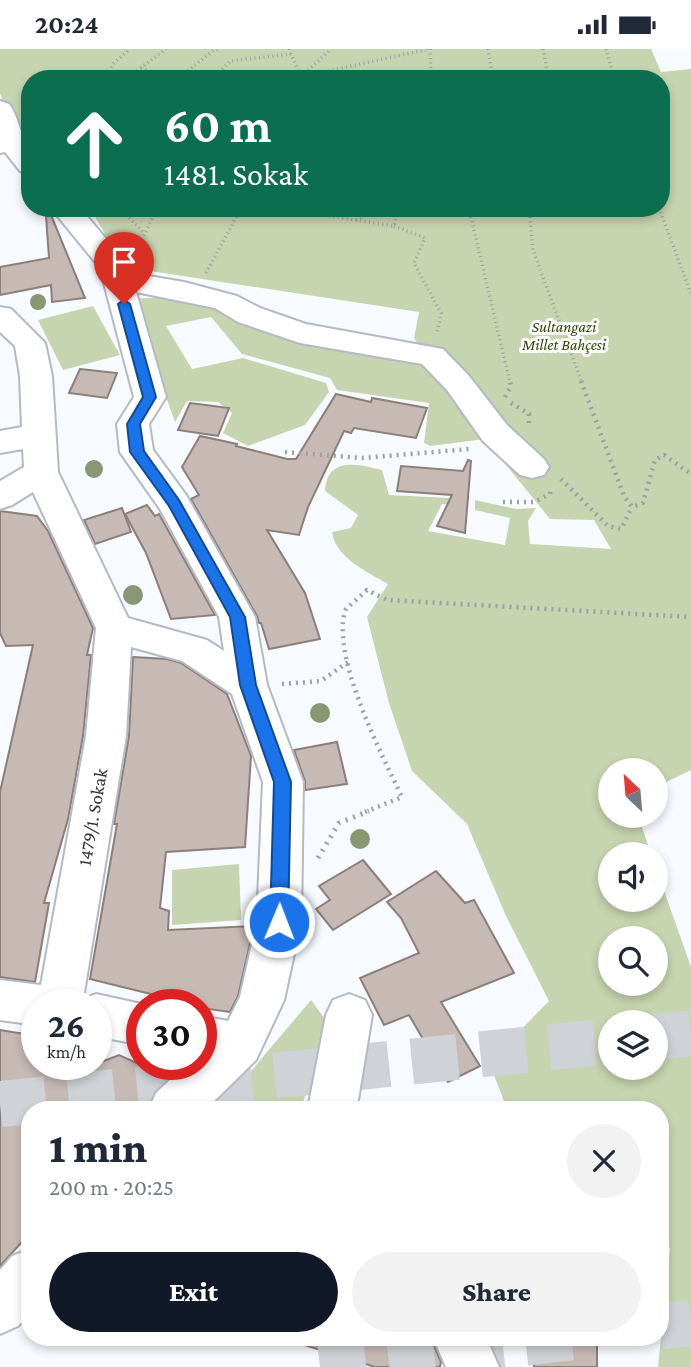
<!DOCTYPE html>
<html lang="en">
<head>
<meta charset="utf-8">
<style>
  :root { --surface:#fff; --page:#f2f2f3; --text:#1f2937; --muted:#747a83; --accent:#111827 }
  body { margin:0; font-family:"Crimson Pro",serif; background:var(--page); color:var(--text); height:100vh; display:flex; flex-direction:column; font-size:26px; white-space:nowrap }
  * { box-sizing:border-box; margin:0 }
  p { font-size:23px; color:var(--muted) }
  .icon { flex:none; width:38px; height:38px; fill:none; stroke:currentColor; stroke-width:2; stroke-linecap:round; stroke-linejoin:round }
  .map { position:relative; flex:1; overflow:hidden }
  .side { position:absolute; left:21px; top:1052px; width:648px; height:245px; display:flex; flex-direction:column; background:var(--surface); border-radius:28px; box-shadow:0 4px 10px #0003 }
  .side>* { flex:none }
  .top-card { position:absolute; left:21px; top:21px; width:649px; height:147px; border-radius:28px; box-shadow:0 4px 10px #0003; background:#0b6e4f; color:#fff; overflow:hidden }
  .needle { width:46px; rotate:334deg }
  .fabs { position:absolute; left:598px; top:709px; display:grid; gap:14px }
  .fabs a { display:grid; place-items:center; width:70px; height:70px; border-radius:50%; background:var(--surface); box-shadow:0 4px 10px #0003; font-size:35px }
  .speed { position:absolute; left:21px; top:940px; display:flex; gap:14px; font-size:35px; font-weight:700; text-align:center }
  .speed>* { display:grid; place-content:center; width:91px; height:91px; border-radius:50%; background:var(--surface); box-shadow:0 4px 10px #0003; line-height:1 }
  .speed small { font-size:18px; font-weight:400 }
  .speed .limit { border:10px solid #d22; background:#fff; color:#111 }
  .pin { position:absolute; display:grid; place-items:center; width:60px; height:60px; color:#fff; margin:-72px -30px; border-radius:50% 50% 50% 0; rotate:-45deg; box-shadow:0 0 7px #0007 }
  .pin .icon { rotate:45deg }
  .me { position:absolute; width:77px; margin:-38px; rotate:1deg; stroke-linejoin:round; filter:drop-shadow(0 0 5px #0008) }
  .turn { display:flex; align-items:center; gap:24px; height:147px; padding:0 28px; font-size:32px }
  .turn .icon { width:91px; height:91px; stroke-width:2.5 }
  .turn b { display:block; font-size:49px; line-height:60px }
  .round { display:grid; place-items:center; flex:none; width:74px; height:74px; border-radius:37px; background:var(--page) }
  .head { display:flex; align-items:center; justify-content:space-between; height:119px; padding:0 28px }
  h1 { font-size:42px; font-weight:800; line-height:52px }
  .button { display:flex; gap:14px; margin-top:auto; padding:14px 28px }
  .button a { flex:1; height:80px; border-radius:42px; background:var(--accent); color:#fff; font-size:28px; font-weight:800; line-height:80px; text-align:center }
  .button a+a { background:var(--page); color:var(--text) }
  .status { display:flex; justify-content:space-between; align-items:center; height:49px; padding:0 35px; background:var(--surface); direction:ltr }
  .status svg { height:19px; fill:currentColor }
  .map>svg:first-child { display:block }
  .green { fill:#c6d4af; fill-rule:evenodd }
  .building { fill:#c7bab5; stroke:#8b7f7b; stroke-width:2 }
  .lines { fill:none; stroke-linecap:round; stroke-linejoin:round }
  .highway-tunnel { stroke:#cfd2d6; stroke-width:46; stroke-dasharray:46 23; stroke-linecap:butt }
  .minor-casing { stroke:#b3bac4; stroke-width:4 }
  .path-far2 { stroke:#9da0a4; stroke-width:3.5; stroke-dasharray:1 3.5; stroke-linecap:butt }
  .path-far1 { stroke:#9da0a4; stroke-width:4.5; stroke-dasharray:2 5; stroke-linecap:butt }
  .path { stroke:#9da0a4; stroke-width:5; stroke-dasharray:2 6; stroke-linecap:butt }
  .minor { fill:#fff; fill-rule:evenodd }
  .tree { fill:#8b9673 }
  .route { fill:#1a73e8; stroke:#114b97; stroke-width:2 }
  .labels { text-anchor:middle; stroke-width:6; stroke-linejoin:round; paint-order:stroke }
  .far-park-label { font-size:16px; font-style:italic; fill:#334401; stroke:#fff }
  .street-label { font-size:19px; fill:#313438; stroke:#fff }
</style>
</head>
<body>
<div class="status"><b>20:24</b><svg viewBox="0 0 49 12"><path d="M0 12V9h3v3zM5 12V6h3v6zM10 12V3h3v9zM15 12V0h3v12zM26 1h20v11H26zM47 4h2v5h-2z"/></svg></div>
<div class="map">
<svg width="691" height="1318" viewBox="0 0 691 1318">
  <rect width="100%" height="100%" fill="#f7fafe"/>
  <g class="green">
    <path d="M 0,0 L 651,0 L 661,23 L 691,20 L 691,721 L 656,738 L 656,721 L 611,721 L 611,766 L 646,767 L 642,778 L 651,805 L 611,805 L 611,850 L 656,850 L 656,819 L 691,918 L 691,1318 L 658,1318 L 670,1199 L 660,1198 L 660,1060 L 507,1060 L 489,1013 L 549,952 L 506,867 L 467,775 L 412,722 L 389,654 L 367,568 L 388,535 C 367,523 335,508 332,483 L 351,479 L 358,466 L 325,442 C 327,407 358,415 382,421 L 389,446 L 469,450 L 467,457 L 442,455 L 428,482 L 505,496 L 510,469 L 475,461 L 475,451 L 516,460 L 536,459 L 528,472 L 530,495 L 611,500 L 594,471 L 550,470 L 485,390 L 430,397 L 424,394 L 429,354 L 337,341 L 330,329 L 242,305 L 211,268 L 166,277 L 192,320 L 243,309 L 326,334 L 329,343 L 305,376 L 248,397 L 223,384 L 232,364 L 218,353 L 187,352 L 175,373 L 131,250 L 180,247 L 432,317 L 414,289 L 419,263 L 124,218 L 90,159 L 662,159 L 662,30 L 30,30 L 30,77 L 13,81 L 0,44 ZM 611,889 L 656,889 L 656,934 L 611,934 ZM 611,973 L 656,973 L 656,1018 L 611,1018 Z"/>
    <polygon points="93,257 120,306 63,321 38,271"/>
    <polygon points="239,815 241,871 172,876 172,821"/>
    <polygon points="311,951 328,974 301,1060 219,1060"/>
  </g>
  <g class="building">
    <polygon points="51,166 85,249 52,253 51,236 0,246 0,218 49,209 46,167"/>
    <polygon points="80,320 117,324 107,349 69,344"/>
    <polygon points="336,345 371,353 372,349 427,359 416,389 354,379 351,384 344,382 308,458 299,486 267,481 305,544 320,590 269,600 261,574 259,574 257,567 191,450 199,446 182,418 200,387 237,395 236,397 287,410 296,410"/>
    <polygon points="190,354 229,359 218,387 178,381"/>
    <polygon points="468,411 471,412 465,484 437,477 452,446 397,442 401,417 463,422"/>
    <polygon points="147,456 155,467 159,465 215,566 171,570 146,504 125,465"/>
    <polygon points="122,459 131,483 95,495 84,471"/>
    <polygon points="0,462 37,467 48,482 93,579 87,606 91,606 83,687 68,770 44,854 49,854 35,933 0,928 0,743 33,596 6,597 0,584"/>
    <polygon points="133,608 167,610 181,614 227,645 251,707 245,798 166,803 160,859 169,862 168,881 254,877 238,947 230,963 201,959 201,956 178,956 179,952 90,930 117,775 114,775 129,687"/>
    <polygon points="337,693 347,735 305,741 305,732 294,701"/>
    <polygon points="363,811 391,845 333,881 316,860 330,851 319,837"/>
    <polygon points="436,822 465,854 474,851 514,924 441,953 480,1017 448,1033 409,966 384,976 360,929 419,904 401,869 387,853"/>
    <polygon points="0,981 37,987 37,1015 96,1015 119,1006 161,1025 135,1060 30,1060 30,1184 0,1217"/>
    <polygon points="298,1288 410,1288 433,1294 441,1313 440,1318 375,1318 298,1294"/>
    <polygon points="536,1288 597,1288 597,1318 534,1318"/>
  </g>
  <g class="lines">
    <g class="highway-tunnel">
      <polyline points="656,988 691,984"/>
      <polyline points="0,1055 611,992"/>
      <polyline points="660,1278 691,1274"/>
      <polyline points="320,1318 573,1288"/>
    </g>
    <defs>
      <g id="minor">
        <path d="M 0,52 L 9,55 C 19,68 19,86 30,99 L 30,124 L 20,122 L 5,103 L 0,104 Z"/>
        <polygon points="51,159 80,159 124,211 131,224 184,233 237,247 260,259 306,275 443,300 469,327 507,376 544,410 549,418 544,426 532,429 520,426 483,392 447,341 422,315 300,294 238,273 215,259 136,243 166,348 149,375 153,401 186,446 255,568 267,636 303,733 301,873 284,951 256,1011 206,1060 149,1060 156,1044 187,1015 201,1015 201,967 228,972 240,948 257,873 263,733 232,645 182,612 131,598 126,687 83,950 96,945 146,956 142,956 142,996 96,987 96,956 37,956 37,976 0,971 0,931 41,936 86,687 96,579 33,443 12,456 0,460 0,432 24,418 23,400 0,404 0,382 22,378 20,327 15,297 0,283 0,258 11,260 45,294 52,327 58,423 128,569 207,591 224,602 219,568 160,460 120,403 117,375 134,348 100,219"/>
        <polygon points="349,945 365,951 372,966 358,1051 354,1060 308,1060 326,966 333,951"/>
        <polygon points="30,1200 30,1264 18,1277 0,1285 0,1221 12,1207"/>
        <polygon points="433,1288 486,1288 499,1318 446,1318"/>
      </g>
    </defs>
    <use href="#minor" class="minor-casing"/>
    <g class="path-far2">
      <polyline points="289,0 301,28 429,0"/>
      <polyline points="430,0 431,30"/>
      <polyline points="488,0 493,30"/>
      <polyline points="543,0 549,30"/>
      <polyline points="606,0 615,30"/>
      <polyline points="141,19 168,30"/>
      <polyline points="104,30 114,14 130,0"/>
      <polyline points="126,30 166,0"/>
      <polyline points="177,30 214,1 221,0"/>
      <polyline points="213,30 230,12 291,5"/>
      <polyline points="293,30 301,28 331,0"/>
      <polyline points="335,30 357,25 400,24 400,30"/>
      <polyline points="120,159 144,184"/>
      <polyline points="280,159 394,177 398,159"/>
      <polyline points="469,159 510,334"/>
      <polyline points="529,159 533,201 582,334"/>
      <polyline points="659,159 691,245"/>
      <polyline points="356,171 366,166 368,159"/>
      <polyline points="394,177 425,189 414,214 441,264 437,285"/>
      <polyline points="136,203 157,159"/>
      <polyline points="206,224 239,163 218,159"/>
    </g>
    <g class="path-far1">
      <polyline points="581,332 624,447 632,458 643,454 655,411 664,406 691,425"/>
      <polyline points="505,348 511,337 510,332"/>
      <polyline points="511,354 529,365 529,374"/>
      <polyline points="285,403 362,409 469,400"/>
      <polyline points="561,430 608,477 621,480 632,458"/>
      <polyline points="503,453 534,453 550,445 551,440"/>
      <polyline points="282,635 321,632 348,613"/>
      <path d="M 365,763 L 402,748 C 382,706 329,604 346,560 L 367,541 L 387,551 L 691,568"/>
    </g>
    <polyline class="path" points="318,809 339,774 369,762"/>
    <use href="#minor" class="minor"/>
  </g>
  <g class="tree">
    <circle cx="38" cy="253" r="8"/>
    <circle cx="94" cy="420" r="9"/>
    <circle cx="133" cy="546" r="10"/>
    <circle cx="320" cy="664" r="10"/>
    <circle cx="360" cy="790" r="10"/>
  </g>
  <polygon class="route" points="124,251 130,255 156,348 140,375 144,402 179,451 245,568 256,636 291,733 288,873 286,878 279,880 273,878 270,873 274,733 240,636 230,568 169,457 130,403 127,375 143,348 118,255"/>
  <g class="labels">
    <g class="far-park-label">
      <text x="564" y="283">Sultangazi<tspan x="564" dy="18">Millet Bahçesi</tspan></text>
    </g>
    <g class="street-label">
      <text transform="translate(92 768) rotate(-80)" y="7">1479/1. Sokak</text>
    </g>
  </g>
</svg>
<div class="fabs">
<a><svg class="needle" viewBox="-14 -14 28 28"><path d="M0-13l5 13h-10z" fill="#e53935"/><path d="M0 13l5-13h-10z" fill="#747a83"/></svg></a>
<a><svg class="icon" aria-label="sound" viewBox="0 0 24 24"><path d="M4 9h4l5-4v14l-5-4H4zM17 9q2 3 0 6"/></svg></a>
<a><svg class="icon" aria-label="search" viewBox="0 0 24 24"><circle cx="10" cy="10" r="6"/><path d="M15 15l6 6"/></svg></a>
<a><svg class="icon" aria-label="layers" viewBox="0 0 24 24"><path d="M12 4l9 5-9 5-9-5zM3 14l9 5 9-5"/></svg></a>
</div>
<div class="speed"><div>26<small>km/h</small></div><div class="limit">30</div></div>
<div class="pin" style="left:124px;top:255px;background:#d93025"><svg class="icon" aria-label="arrive" viewBox="0 0 24 24"><path d="M6 21V4h12l-3 4 3 4H6"/></svg></div>
<svg class="me" style="left:279px;top:873px" viewBox="-20 -20 40 40"><circle r="17" fill="#1a73e8" stroke="#fff" stroke-width="3"/><path d="M0-11L8 9 0 5-8 9z" fill="#fff"/></svg>
<div class="top-card">
<div class="turn"><svg class="icon" aria-label="ahead" viewBox="0 0 24 24"><path d="M12 20V5M6 11l6-6 6 6"/></svg><div><b>60 m</b>1481. Sokak</div></div>
</div>
<section class="side">
<div class="head"><div><h1>1 min</h1><p>200 m · 20:25</p></div><a class="round"><svg class="icon" aria-label="close" viewBox="0 0 24 24"><path d="M6 6l12 12M18 6L6 18"/></svg></a></div>
<div class="button"><a>Exit</a><a>Share</a></div>
</section>
</div>
</body>
</html>
